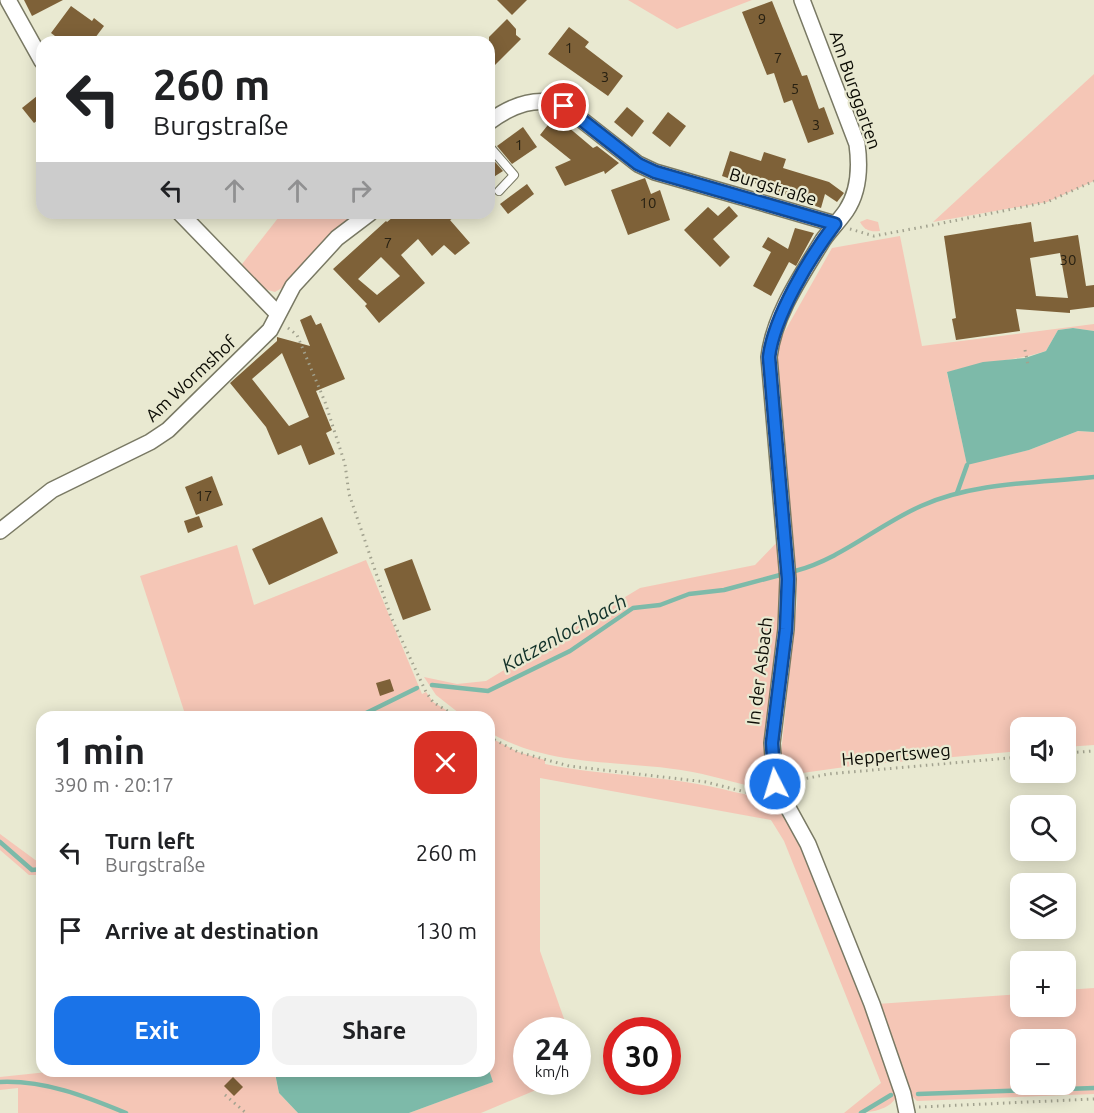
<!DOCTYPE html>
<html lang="en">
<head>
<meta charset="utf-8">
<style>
  :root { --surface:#fff; --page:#f2f2f2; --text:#202124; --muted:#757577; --accent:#1a73e8 }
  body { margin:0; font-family:Ubuntu,sans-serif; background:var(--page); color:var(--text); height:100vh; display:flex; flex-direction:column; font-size:22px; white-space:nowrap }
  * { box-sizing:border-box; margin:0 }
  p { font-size:20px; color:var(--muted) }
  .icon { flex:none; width:33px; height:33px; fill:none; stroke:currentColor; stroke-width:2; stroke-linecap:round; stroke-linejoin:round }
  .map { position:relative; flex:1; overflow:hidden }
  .sheet { position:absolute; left:36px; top:711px; width:459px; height:366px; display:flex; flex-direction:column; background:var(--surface); border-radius:18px; box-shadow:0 3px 15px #0003 }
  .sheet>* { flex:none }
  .top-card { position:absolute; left:36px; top:36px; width:459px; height:183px; border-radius:18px; box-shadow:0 3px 15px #0003; background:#fff; color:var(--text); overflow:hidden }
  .controls { position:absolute; left:1010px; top:717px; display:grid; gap:12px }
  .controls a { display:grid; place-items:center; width:66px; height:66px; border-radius:12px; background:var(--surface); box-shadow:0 3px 15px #0003; font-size:30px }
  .speed { position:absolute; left:513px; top:1017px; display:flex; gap:12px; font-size:30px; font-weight:700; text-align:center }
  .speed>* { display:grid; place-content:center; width:78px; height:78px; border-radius:50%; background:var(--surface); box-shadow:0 3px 15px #0003; line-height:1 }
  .speed small { font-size:15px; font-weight:400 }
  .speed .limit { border:9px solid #d22; background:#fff; color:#111 }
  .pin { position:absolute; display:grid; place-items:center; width:51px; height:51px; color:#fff; margin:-26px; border:3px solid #fff; border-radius:50%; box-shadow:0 2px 6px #0007 }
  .me { position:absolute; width:66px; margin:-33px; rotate:355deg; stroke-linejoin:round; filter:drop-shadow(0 0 4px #0008) }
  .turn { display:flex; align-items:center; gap:21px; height:126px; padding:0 18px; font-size:27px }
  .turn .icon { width:78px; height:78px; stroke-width:2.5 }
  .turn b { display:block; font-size:42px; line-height:51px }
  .lanes { display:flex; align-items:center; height:57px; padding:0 18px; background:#0003; justify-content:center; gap:30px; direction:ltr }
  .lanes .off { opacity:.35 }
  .round { display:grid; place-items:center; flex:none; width:63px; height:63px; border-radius:18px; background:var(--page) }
  .headline { display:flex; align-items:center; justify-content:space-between; height:102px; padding:0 18px }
  h1 { font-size:36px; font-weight:600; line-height:45px }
  .action { display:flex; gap:12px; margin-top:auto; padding:12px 18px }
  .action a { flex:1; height:69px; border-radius:18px; background:var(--accent); color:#fff; font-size:24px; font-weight:600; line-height:69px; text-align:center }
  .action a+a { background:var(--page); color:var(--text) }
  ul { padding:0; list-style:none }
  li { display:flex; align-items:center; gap:18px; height:78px; padding:0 18px }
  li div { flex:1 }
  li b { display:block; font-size:22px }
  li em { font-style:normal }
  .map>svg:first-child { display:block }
  .green { fill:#f5c6b6; fill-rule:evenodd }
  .water { fill:#7dbaa9 }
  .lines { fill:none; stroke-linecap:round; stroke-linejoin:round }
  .stream { stroke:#7dbaa9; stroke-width:4.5 }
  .building { fill:#7e6138; fill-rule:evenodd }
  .lane-casing { stroke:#797964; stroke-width:10 }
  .street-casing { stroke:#797964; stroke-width:18 }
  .path { stroke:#a2a28f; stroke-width:3; stroke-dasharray:1.5 4.5; stroke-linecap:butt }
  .lane { stroke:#fff; stroke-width:8 }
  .street { stroke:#fff; stroke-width:15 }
  .route-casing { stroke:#114b97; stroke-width:15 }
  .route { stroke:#1a73e8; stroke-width:10 }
  .labels { text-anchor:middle; stroke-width:4.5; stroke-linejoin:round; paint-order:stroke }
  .number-label { font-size:15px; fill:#282112 }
  .street-label { font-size:18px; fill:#0c0c05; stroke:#e9e9d1 }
  .water-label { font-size:20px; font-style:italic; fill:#113028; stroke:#e9e9d1 }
</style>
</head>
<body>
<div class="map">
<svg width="1094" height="1113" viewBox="0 0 1094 1113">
  <rect width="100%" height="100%" fill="#e9e9d1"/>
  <g class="green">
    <polygon points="628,0 752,0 677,29"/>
    <polygon points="1094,74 1094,181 1047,202 933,222"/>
    <polygon points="282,213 360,213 287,285 275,292 261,288 239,268"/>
    <path d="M 867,219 L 878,222 L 880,231 C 871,232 865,231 860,222 Z"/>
    <path d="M 900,236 L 922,346 L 1094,324 L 1094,331 L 1073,328 L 1058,330 L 1046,351 C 1014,362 980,361 947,373 L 967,464 L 1029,450 L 1078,431 L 1094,432 L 1094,745 L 1065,747 L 1065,728 L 1020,728 L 1020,751 L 852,766 L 788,775 L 780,763 L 797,601 L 795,557 L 776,389 L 777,345 L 832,248 Z"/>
    <path d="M 781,538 L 780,636 L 764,757 L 766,783 L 762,789 C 735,783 708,774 681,770 C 616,760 548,767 489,732 L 489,717 L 464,717 L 436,695 L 424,677 L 457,684 L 486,681 L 640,588 L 755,565 Z"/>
    <polygon points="237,545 254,605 366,560 422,694 426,692 433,702 457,717 186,717 140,576"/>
    <path d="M 489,737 L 518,752 L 545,760 L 545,764 C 607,777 672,775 734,792 C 744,794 755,796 765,800 C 811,820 879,1042 897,1096 C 888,1113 864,1113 844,1113 L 881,1083 L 784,841 L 771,820 L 540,778 L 540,951 L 568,1030 L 526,1030 L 526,1082 L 555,1082 L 481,1113 L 409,1113 L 492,1082 L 489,1070 Z"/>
    <polygon points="0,834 38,862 42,861 42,875 29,875 0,850"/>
    <path d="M 1094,988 L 1094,1094 L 917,1101 L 908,1092 L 877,1004 L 1020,994 L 1020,1006 L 1065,1006 L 1065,990 ZM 1020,1040 L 1065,1040 L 1065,1084 L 1020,1084 Z"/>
    <polygon points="57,1071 278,1071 275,1074 279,1093 298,1113 18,1113 18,1088 0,1090 0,1077"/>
  </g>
  <g class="water">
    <polygon points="1073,328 1094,331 1094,432 1078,431 1029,450 967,465 947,372 983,362 1025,358 1046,351 1058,330"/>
    <polygon points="489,1070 493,1082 409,1113 298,1113 279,1093 275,1073 278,1071"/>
  </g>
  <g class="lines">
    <g class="stream">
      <polyline points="957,493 967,465"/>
      <path d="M 795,571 C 841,559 878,525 921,506 C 974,482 1038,483 1094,477"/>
      <polyline points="432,685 488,691 570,651 633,608 660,605 689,594 724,590 780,575"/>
      <polyline points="358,717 417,688"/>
      <polyline points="0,842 32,870 42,869"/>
      <path d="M 0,1082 C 44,1080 85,1096 126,1113"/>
      <polyline points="918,1094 1094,1088"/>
      <polyline points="861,1113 891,1095"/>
    </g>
  </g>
  <g class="building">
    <polygon points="24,0 63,0 32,16"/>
    <polygon points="497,0 527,0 512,15"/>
    <polygon points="772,1 802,76 807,75 819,109 824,107 834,134 808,143 792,100 784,103 774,73 767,75 742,12"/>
    <polygon points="71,6 92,21 94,18 104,26 92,42 63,42 51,33"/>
    <polygon points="507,19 516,29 516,35 521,39 489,71 489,37"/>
    <polygon points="569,27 589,42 585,47 623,76 608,96 548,54"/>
    <polygon points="42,92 42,117 34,123 22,108"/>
    <polygon points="627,107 644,121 632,137 614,122"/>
    <polygon points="668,112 686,126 670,147 652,133"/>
    <polygon points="555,116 593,148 597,146 619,163 605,174 604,171 565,186 555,167 571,160 540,135"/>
    <polygon points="523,127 537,147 512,164 497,146"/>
    <polygon points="730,151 761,161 764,152 786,159 783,168 829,182 844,193 837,202 825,194 821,208 743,179 742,183 722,176"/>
    <polygon points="489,155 503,171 489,180"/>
    <polygon points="645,178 651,194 660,190 670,220 628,235 611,190"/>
    <polygon points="527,184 534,194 508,214 500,204"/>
    <polygon points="729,206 738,216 713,239 730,257 720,267 684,230 708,207 718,216"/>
    <path d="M 398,213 L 461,213 L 450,220 L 470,243 L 455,255 L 444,245 L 432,256 L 418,239 L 401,255 L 425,283 L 379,323 L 365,306 L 367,304 L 333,269 L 386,221 L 387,222 ZM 381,257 L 400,276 L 377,295 L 358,279 Z"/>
    <path d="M 1031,222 L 1034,242 L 1078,235 L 1086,286 L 1094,285 L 1094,307 L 1070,310 L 1070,313 L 1016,309 L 1020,331 L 956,340 L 952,319 L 956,318 L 944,236 ZM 1060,253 L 1068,298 L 1036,296 L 1030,258 Z"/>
    <polygon points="795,228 814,233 796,266 789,262 771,296 753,286 771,252 762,247 768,237 788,249"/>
    <path d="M 311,315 L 316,325 L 321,323 L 345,379 L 316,391 L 332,430 L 326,433 L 335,454 L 309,465 L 301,445 L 278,455 L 266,427 L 230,383 L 277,341 L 277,337 L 310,346 L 300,320 ZM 282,353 L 309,417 L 289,426 L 252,379 Z"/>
    <polygon points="212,476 223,505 196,515 185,487"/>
    <polygon points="199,516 203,527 188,533 184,521"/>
    <polygon points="322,517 338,553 269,585 252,549"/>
    <polygon points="412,559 431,610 403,620 384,569"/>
    <polygon points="390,679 394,691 380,696 376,683"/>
    <polygon points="233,1077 243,1087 234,1096 224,1086"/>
  </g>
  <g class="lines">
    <defs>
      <polyline id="lane" points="489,146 514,175 499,191"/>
      <g id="street">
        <polyline points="8,0 42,61"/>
        <path d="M 802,0 L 857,144 C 860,166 859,192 846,211 C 839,221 830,230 823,240 C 801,276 774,315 769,357 L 788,579 L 786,629 L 772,743 L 775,784 L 808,844 L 872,1004 L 903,1094 L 907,1113"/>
        <path d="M 489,122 C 512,105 537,95 564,106 L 638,164 L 655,172 L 835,224"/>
        <polyline points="180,213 277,313"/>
        <polyline points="0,531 52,490 150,442 168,430 270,330 293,286 337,238 370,213"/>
      </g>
    </defs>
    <use href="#lane" class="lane-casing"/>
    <use href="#street" class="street-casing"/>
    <g class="path">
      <polyline points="850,229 874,236 933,225 1047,202 1094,181"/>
      <polyline points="288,328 297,335 325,402 345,464 349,494 391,617 426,692 433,702 457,717"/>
      <polyline points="1025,350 1028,365"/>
      <polyline points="489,737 518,752 569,766 706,782 765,797"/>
      <polyline points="1065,753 1094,751"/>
      <polyline points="789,782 828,774 1020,757"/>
      <polyline points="225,1095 246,1113"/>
      <polyline points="919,1107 1094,1099"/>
    </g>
    <use href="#lane" class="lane"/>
    <use href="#street" class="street"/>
  </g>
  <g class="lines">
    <defs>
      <path id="route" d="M 564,106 L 638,164 L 655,172 L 835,224 C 810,257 774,316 769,357 L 788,579 L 786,629 L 772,743 L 775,784"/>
    </defs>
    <use href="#route" class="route-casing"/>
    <use href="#route" class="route"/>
  </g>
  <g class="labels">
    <g class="number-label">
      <text x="762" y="24">9</text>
      <text x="569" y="53">1</text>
      <text x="778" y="63">7</text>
      <text x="605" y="82">3</text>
      <text x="795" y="94">5</text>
      <text x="816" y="130">3</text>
      <text x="519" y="150">1</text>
      <text x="648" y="208">10</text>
      <text x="388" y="248">7</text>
      <text x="1068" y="265">30</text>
      <text x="204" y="501">17</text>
    </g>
    <g class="street-label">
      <text transform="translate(855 90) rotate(71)" y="6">Am Burggarten</text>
      <text transform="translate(773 187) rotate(17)" y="6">Burgstraße</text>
      <text transform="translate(191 379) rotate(-43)" y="6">Am Wormshof</text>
      <text transform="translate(760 671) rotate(-83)" y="6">In der Asbach</text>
      <text transform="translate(896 755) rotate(-5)" y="6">Heppertsweg</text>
    </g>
    <g class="water-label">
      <text transform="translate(564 633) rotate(-29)" y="7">Katzenlochbach</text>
    </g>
  </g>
</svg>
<div class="controls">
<a><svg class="icon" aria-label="sound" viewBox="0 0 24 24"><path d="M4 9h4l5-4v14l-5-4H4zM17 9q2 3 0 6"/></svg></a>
<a><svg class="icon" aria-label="search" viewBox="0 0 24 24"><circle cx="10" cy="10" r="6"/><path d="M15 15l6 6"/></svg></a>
<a><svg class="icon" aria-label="layers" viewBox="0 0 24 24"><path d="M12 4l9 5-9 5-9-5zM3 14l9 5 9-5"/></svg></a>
<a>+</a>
<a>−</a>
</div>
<div class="speed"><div>24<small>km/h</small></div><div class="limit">30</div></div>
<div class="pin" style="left:564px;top:106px;background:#d93025"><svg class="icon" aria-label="arrive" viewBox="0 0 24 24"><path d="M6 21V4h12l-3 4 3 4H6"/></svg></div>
<svg class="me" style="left:775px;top:784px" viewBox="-20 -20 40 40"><circle r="17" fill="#1a73e8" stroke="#fff" stroke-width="3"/><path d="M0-11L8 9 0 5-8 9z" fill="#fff"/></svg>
<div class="top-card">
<div class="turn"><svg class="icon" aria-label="left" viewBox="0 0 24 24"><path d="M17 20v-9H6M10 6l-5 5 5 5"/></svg><div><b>260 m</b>Burgstraße</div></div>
<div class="lanes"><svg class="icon" aria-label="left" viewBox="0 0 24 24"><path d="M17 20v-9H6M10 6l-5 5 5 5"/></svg><svg class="icon off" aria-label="ahead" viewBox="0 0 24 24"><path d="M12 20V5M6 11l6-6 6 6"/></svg><svg class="icon off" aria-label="ahead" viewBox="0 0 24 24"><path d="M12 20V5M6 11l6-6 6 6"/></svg><svg class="icon off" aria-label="right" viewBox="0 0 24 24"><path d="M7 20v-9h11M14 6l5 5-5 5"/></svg></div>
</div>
<section class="sheet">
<div class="headline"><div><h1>1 min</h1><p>390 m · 20:17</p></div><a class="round" style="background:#d93025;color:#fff"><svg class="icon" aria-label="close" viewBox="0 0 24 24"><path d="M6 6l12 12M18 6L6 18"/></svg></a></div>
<ul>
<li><svg class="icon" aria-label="left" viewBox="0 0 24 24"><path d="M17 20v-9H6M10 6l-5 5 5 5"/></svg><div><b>Turn left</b><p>Burgstraße</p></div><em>260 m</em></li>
<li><svg class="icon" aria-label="arrive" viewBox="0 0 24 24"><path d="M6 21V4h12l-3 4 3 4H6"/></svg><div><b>Arrive at destination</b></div><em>130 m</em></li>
</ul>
<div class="action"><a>Exit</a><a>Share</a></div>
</section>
</div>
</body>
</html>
